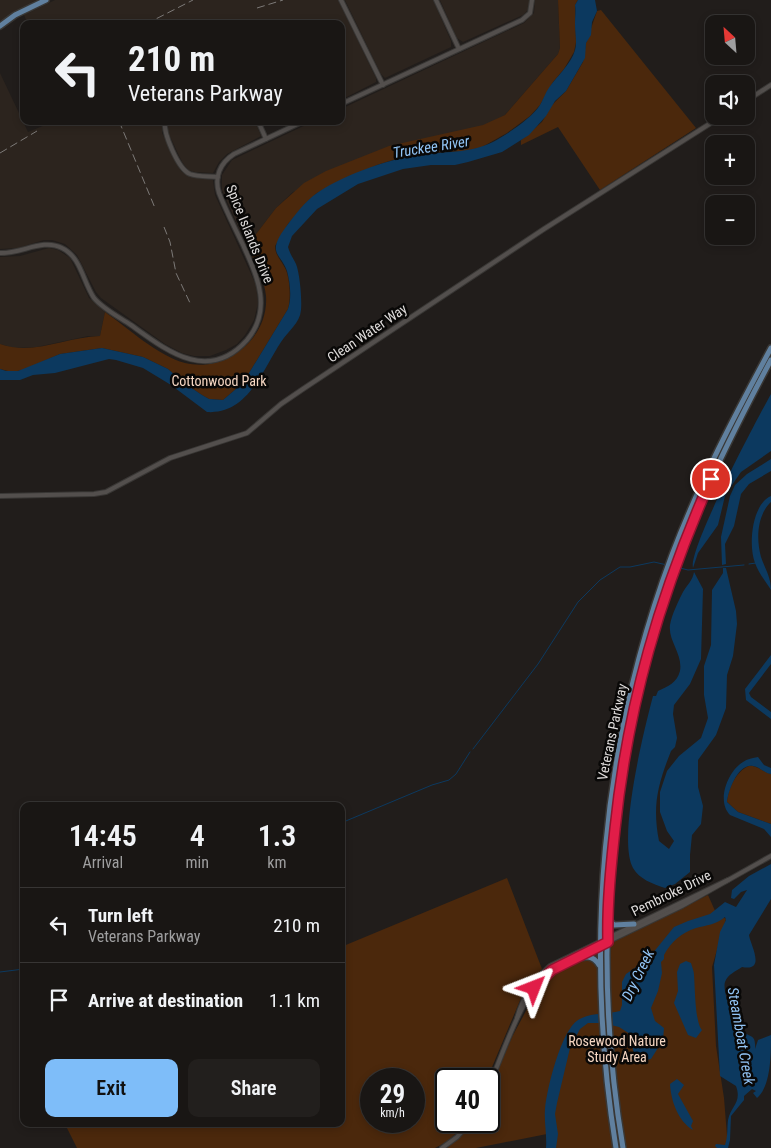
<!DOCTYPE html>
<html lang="en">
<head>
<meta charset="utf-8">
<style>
  :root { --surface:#191614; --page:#221f1d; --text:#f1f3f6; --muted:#9f9fa0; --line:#373534; --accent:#7ebdf9 }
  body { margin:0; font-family:"Roboto Condensed",sans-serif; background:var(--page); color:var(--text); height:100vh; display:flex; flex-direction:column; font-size:19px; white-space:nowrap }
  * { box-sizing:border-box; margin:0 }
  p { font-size:16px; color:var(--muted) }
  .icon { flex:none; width:28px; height:28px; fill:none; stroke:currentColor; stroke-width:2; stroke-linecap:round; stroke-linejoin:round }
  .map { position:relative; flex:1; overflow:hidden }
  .drawer { position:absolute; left:20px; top:802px; width:325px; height:325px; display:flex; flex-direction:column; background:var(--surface); border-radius:10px; box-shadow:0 2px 8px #0003,0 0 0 1px var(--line) }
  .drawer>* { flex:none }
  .banner { position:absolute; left:20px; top:20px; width:325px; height:105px; border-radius:10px; box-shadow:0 2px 8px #0003,0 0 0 1px var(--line); background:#191614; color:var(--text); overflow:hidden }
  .needle { width:32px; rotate:334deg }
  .controls { position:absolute; left:705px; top:15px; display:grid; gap:10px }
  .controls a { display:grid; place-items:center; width:50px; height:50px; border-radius:10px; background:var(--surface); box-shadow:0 2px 8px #0003,0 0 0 1px var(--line); font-size:25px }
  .speed { position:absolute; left:360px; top:1068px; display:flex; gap:10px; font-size:25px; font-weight:700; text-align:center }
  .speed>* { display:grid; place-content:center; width:65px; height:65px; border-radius:50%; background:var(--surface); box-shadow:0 2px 8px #0003,0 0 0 1px var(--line); line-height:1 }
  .speed small { font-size:12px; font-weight:400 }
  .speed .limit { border:2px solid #111; border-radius:8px; background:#fff; color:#111 }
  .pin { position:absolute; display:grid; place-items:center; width:42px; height:42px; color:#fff; margin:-21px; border:2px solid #fff; border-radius:50%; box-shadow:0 1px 5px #0007 }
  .me { position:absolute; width:55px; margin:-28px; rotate:45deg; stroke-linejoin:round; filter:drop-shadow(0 0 4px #0008) }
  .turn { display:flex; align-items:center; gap:18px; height:105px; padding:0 25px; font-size:22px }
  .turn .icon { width:65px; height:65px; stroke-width:2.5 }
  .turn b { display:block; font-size:35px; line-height:42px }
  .eta { display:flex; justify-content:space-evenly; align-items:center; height:85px; text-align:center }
  .eta b { font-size:30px; font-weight:600; line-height:35px }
  .primary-button { display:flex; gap:10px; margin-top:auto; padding:10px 25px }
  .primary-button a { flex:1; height:58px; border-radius:10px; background:var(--accent); color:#111; font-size:20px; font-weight:600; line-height:58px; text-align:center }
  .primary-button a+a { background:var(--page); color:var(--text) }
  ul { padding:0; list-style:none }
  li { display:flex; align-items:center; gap:15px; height:75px; padding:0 25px; border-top:1px solid var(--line) }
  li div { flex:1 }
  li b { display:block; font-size:19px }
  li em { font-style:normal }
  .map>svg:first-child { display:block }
  .built { fill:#2c241e }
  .green { fill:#4b280c; fill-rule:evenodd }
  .water { fill:#0c395f }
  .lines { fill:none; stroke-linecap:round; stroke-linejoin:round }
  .stream { stroke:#0c395f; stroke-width:1 }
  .minor-casing { stroke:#393735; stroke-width:6 }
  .major-casing { stroke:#393735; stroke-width:8 }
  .minor { stroke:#534f4d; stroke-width:4 }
  .major { stroke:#60809f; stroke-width:5 }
  .rail { stroke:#7d7a78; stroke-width:1; stroke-dasharray:8 4; stroke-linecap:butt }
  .route-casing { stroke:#92132f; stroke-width:12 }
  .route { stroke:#e11d48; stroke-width:9 }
  .labels { text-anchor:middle; stroke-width:5; stroke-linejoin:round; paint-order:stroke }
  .street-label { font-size:14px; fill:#dfdcdb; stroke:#090807 }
  .park-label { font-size:14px; fill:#f6d7c3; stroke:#090807 }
  .water-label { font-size:15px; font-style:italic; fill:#92c5f6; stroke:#090807 }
</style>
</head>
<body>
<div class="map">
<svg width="771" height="1148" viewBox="0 0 771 1148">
  <rect width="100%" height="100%" fill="#211d1b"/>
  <g class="built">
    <polygon points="0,0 36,0 0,21"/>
    <polygon points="55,0 338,0 376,78 376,82 341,100 341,24 28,24 24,15"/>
    <polygon points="345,0 433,0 451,41 451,47 385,78 381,74"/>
    <polygon points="440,0 529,0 530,4 527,11 523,15 463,42 457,38"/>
    <polygon points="535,0 558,0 560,48 558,54 505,115 490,123 293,192 276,208 247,246 222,190 222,175 232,160 314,121 341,121 341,109 524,23 534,13"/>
    <polygon points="0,73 28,132 55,121 162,121 162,133 181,171 190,177 213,180 215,195 256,285 258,303 254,320 245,335 237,344 226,350 210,356 194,356 182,353 165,344 101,298 96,292 77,255 65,244 52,240 44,240 18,248 0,249"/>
    <polygon points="168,121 255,121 261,136 227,154 219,162 213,173 195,172 188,170 182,162 168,132"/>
    <polygon points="49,248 58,250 70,258 89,298 105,312 100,336 88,336 37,347 14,348 0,344 0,257 20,256"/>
  </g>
  <g class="green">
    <path d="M 558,0 L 578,0 L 575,5 L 576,42 L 574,52 L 564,69 L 553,82 L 540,105 L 530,116 L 507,133 L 482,147 L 463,152 L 447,151 L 399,158 L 377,165 L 337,183 L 317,193 L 308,201 L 288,224 L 275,246 C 275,255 281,260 285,268 C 290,277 291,299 288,309 L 243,383 L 223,400 L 209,399 L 202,395 L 184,383 L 168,369 L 143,357 L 102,348 L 60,354 L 23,370 L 12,372 L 0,369 L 0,344 C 33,356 66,337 100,336 L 105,312 C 128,328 158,356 185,363 C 226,373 269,338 266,296 C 264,277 255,262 247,246 L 276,208 L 304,183 L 326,171 L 389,146 L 483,125 L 505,115 L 558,54 L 560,48 Z"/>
    <polygon points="601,10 696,128 600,190 558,127 521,145 521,140 542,122 551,106 566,91 583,62 586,43 597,11"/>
    <path d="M 749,766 C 758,765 763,772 771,774 L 771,824 L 738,812 L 727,802 C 728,789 736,771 749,766 Z"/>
    <path d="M 507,878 L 542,969 L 524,991 L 487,1079 L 446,1079 L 446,1121 L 466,1121 C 458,1133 448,1142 435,1148 L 77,1148 L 65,1124 L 341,1124 L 341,947 ZM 371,1079 L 414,1079 L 414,1121 L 371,1121 Z"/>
    <polygon points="708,895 716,913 726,919 712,967 716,1046 724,1098 728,1148 554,1148 557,1132 476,1148 447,1148 459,1138 473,1121 489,1121 489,1091 512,1037 541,983 558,968"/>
  </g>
  <g class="water">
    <path d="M 578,0 L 595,0 L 597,11 L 592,22 L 591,35 L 586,43 L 585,58 L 566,91 L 555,101 L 546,116 L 529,135 L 502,152 L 468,162 L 455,165 L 431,165 L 403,169 L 358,184 L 317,209 L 292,236 L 288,247 C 290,254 293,258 296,264 C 300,274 302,300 301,310 C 300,323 288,331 281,342 C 263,369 248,415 207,412 L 171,385 L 143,368 L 116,360 L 109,359 L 55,373 L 33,375 L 20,380 L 0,380 L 0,369 L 6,371 L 18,371 L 60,354 L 102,348 L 143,357 L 168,369 L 184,383 L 202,395 L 209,399 L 223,400 L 243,383 L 288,309 C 292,298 290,282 287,271 C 281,254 269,254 281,234 C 290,221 301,206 313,196 C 337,177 388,159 418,155 C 444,151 469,154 493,142 C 506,135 532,118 540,105 C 544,98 546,91 551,85 C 560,73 576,59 576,43 C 576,37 575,30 575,24 C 575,17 576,11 575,5 Z"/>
    <path d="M 771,394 L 771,451 L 741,472 L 732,485 L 725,496 L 718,525 L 698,553 L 693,568 C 688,549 757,419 771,394 Z"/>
    <polygon points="771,459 771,471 749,484 741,494 734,526 725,544 726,564 722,565 721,537 730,496 735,485 747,474"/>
    <path d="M 771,496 L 771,502 C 757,515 756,539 761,557 C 765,569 771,577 771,590 C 766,582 758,572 755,563 C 748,545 752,504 771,496 Z"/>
    <path d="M 723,568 L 726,568 L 736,611 L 737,624 L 733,656 L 727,675 L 726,708 L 716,735 L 698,760 L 698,787 L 703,806 L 701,824 L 692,835 L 690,855 L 690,872 L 675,884 L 665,888 C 653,884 639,879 633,868 C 617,839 644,730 653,696 L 656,696 L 658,691 C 668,686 677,683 680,671 C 683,654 668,641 670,625 C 672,614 678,602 683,592 C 687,585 693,580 694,572 L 703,589 L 701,659 L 690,684 L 674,705 L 673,714 L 677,738 L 675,747 L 671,751 C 658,784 652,805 659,841 L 669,849 L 674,841 L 667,831 L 660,812 L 660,792 L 667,771 L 679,756 L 701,738 L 708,718 L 704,695 L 704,666 L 711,645 L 712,590 L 723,573 Z"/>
    <polygon points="771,655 771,664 749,693 751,697 771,712 771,719 746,700 745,689"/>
    <path d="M 758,757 L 764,765 L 771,768 L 771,774 C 764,773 760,767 753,766 C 738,763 728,791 727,802 L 738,812 L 771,824 L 771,837 L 764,829 L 730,815 C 716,801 728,771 743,762 C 747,759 753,758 758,757 Z"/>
    <path d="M 771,864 L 771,899 L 749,935 C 750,944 767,972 742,967 C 735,972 728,974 725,982 C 722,990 734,1025 741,1030 C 751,1039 756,1033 755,1049 L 758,1040 L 771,1035 C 771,1055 771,1086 757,1098 L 753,1093 L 756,1091 L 752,1089 L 744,1096 L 744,1100 L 731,1116 L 730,1140 L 728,1148 L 717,1148 L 715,1146 L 716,1144 L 725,1145 C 728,1136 727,1128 728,1120 C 731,1105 742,1103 736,1086 L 720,1076 L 714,965 L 720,932 L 726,920 L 725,917 C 715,925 707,925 696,928 C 681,933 671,942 664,955 L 664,959 L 661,962 L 662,973 L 658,991 L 651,1008 L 655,1021 L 664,1028 L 663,1040 L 651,1059 C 630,1064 634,1047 630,1034 L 619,1027 L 603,1023 L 588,1023 L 580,1029 L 570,1048 L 557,1103 L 555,1114 L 558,1134 L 556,1148 L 546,1148 C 547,1135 544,1122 545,1109 C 547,1088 561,1031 578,1020 C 591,1012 606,1015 620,1011 L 622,1005 L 622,982 L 626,974 L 648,959 L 674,927 L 688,921 L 710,914 L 725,902 L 736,907 L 747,890 L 741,892 L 734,899 L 731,898 L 732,890 L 749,876 Z"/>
    <path d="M 686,961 L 691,963 C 692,967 694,971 694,975 C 695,986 695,1023 702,1030 L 696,1038 L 688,1035 L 674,1003 L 678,991 L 677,972 L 680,964 Z"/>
    <path d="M 677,1079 L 684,1085 L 678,1094 L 693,1121 L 691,1126 L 693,1130 C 678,1121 671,1101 670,1084 Z"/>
  </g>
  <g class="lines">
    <g class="stream">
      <polyline points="749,564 756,563"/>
      <polyline points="676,567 688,570 744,565"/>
      <polyline points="473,749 538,664 578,602 600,580 620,567 630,567 654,562 667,565"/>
      <polyline points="341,823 432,785 449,780 456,774 470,752"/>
      <polyline points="0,972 24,969"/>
    </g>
    <defs>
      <g id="minor">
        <polyline points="341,0 383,85"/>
        <polyline points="436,0 459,49"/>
        <polyline points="746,101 771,85"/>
        <polyline points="341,104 522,20 530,13 532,0"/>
        <path d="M 165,121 C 163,133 178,169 190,174 C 198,177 209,176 218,177"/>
        <polyline points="258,121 266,139"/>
        <path d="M 0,253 C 21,254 43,238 62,248 C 81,257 83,282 94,298 C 103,309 119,317 131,325 C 166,350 208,384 247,340 C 273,309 257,276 243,245 C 235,228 226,211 219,193 C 214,177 220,163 234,154 L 304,121"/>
        <polyline points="0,496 94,494 106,492 170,458 247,433 281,404 303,389 544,229 722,116"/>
        <polyline points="578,956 682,906 771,856"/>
        <path d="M 517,1018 C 523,997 533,980 550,966 L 728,880"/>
        <path d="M 489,1086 C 502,1056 520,1001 542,978 C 551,970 561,965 572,960"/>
        <polyline points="442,1148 457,1137 471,1121"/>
      </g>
      <g id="major">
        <polyline points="0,26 15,15 46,0"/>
        <polyline points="608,919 614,925 634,924"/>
        <path d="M 571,960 C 583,957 592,953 599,965"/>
        <path d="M 616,1148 C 584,949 601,745 672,555 C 699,483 735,415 771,348"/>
        <path d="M 623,1148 C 591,957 607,755 672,572 C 699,499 734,429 771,360"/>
      </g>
    </defs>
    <use href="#minor" class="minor-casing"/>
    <use href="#major" class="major-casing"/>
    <use href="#minor" class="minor"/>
    <use href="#major" class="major"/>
    <g class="rail">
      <polyline points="257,8 283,0"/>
      <polyline points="146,24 193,0"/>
      <polyline points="119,121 155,208"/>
      <polyline points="0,153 37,131"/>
      <polyline points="164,227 170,242 176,273 190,303"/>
    </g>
  </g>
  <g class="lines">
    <defs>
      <path id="route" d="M 534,988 L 552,970 L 608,942 C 607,904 611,866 615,829 C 628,703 660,595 711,479"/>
    </defs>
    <use href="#route" class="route-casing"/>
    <use href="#route" class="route"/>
  </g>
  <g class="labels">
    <g class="street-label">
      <text transform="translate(250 234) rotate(68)" y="5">Spice Islands Drive</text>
      <text transform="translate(367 333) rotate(-34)" y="5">Clean Water Way</text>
      <text transform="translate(612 732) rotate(-78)" y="5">Veterans Parkway</text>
      <text transform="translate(671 893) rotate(-26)" y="5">Pembroke Drive</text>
    </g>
    <g class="park-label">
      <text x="219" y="386">Cottonwood Park</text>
      <text x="617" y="1046">Rosewood Nature<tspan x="617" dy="16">Study Area</tspan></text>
    </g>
    <g class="water-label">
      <text transform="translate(431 147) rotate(-9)" y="5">Truckee River</text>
      <text transform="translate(638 975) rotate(-64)" y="5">Dry Creek</text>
      <text transform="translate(741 1036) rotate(80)" y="5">Steamboat Creek</text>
    </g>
  </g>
</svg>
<div class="controls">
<a><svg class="needle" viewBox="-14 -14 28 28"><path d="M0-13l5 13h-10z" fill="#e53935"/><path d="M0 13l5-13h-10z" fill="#9f9fa0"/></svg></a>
<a><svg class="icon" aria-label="sound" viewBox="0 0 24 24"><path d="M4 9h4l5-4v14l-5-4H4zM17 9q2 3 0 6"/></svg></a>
<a>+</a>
<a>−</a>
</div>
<div class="speed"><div>29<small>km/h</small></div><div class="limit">40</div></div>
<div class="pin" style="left:711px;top:479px;background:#d93025"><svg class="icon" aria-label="arrive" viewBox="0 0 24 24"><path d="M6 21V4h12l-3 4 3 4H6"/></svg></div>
<svg class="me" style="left:534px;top:988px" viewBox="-20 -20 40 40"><path d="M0-17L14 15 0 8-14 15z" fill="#e11d48" stroke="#fff" stroke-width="4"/></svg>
<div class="banner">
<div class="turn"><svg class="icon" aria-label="left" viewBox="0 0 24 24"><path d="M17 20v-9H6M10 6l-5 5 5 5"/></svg><div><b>210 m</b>Veterans Parkway</div></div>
</div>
<section class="drawer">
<div class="eta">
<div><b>14:45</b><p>Arrival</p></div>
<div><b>4</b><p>min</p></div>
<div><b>1.3</b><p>km</p></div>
</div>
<ul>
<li><svg class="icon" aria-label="left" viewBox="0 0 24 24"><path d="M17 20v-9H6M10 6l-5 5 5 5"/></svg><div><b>Turn left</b><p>Veterans Parkway</p></div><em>210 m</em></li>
<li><svg class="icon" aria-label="arrive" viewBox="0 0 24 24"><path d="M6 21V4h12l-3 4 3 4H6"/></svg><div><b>Arrive at destination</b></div><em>1.1 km</em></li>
</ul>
<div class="primary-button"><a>Exit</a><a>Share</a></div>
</section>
</div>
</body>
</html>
